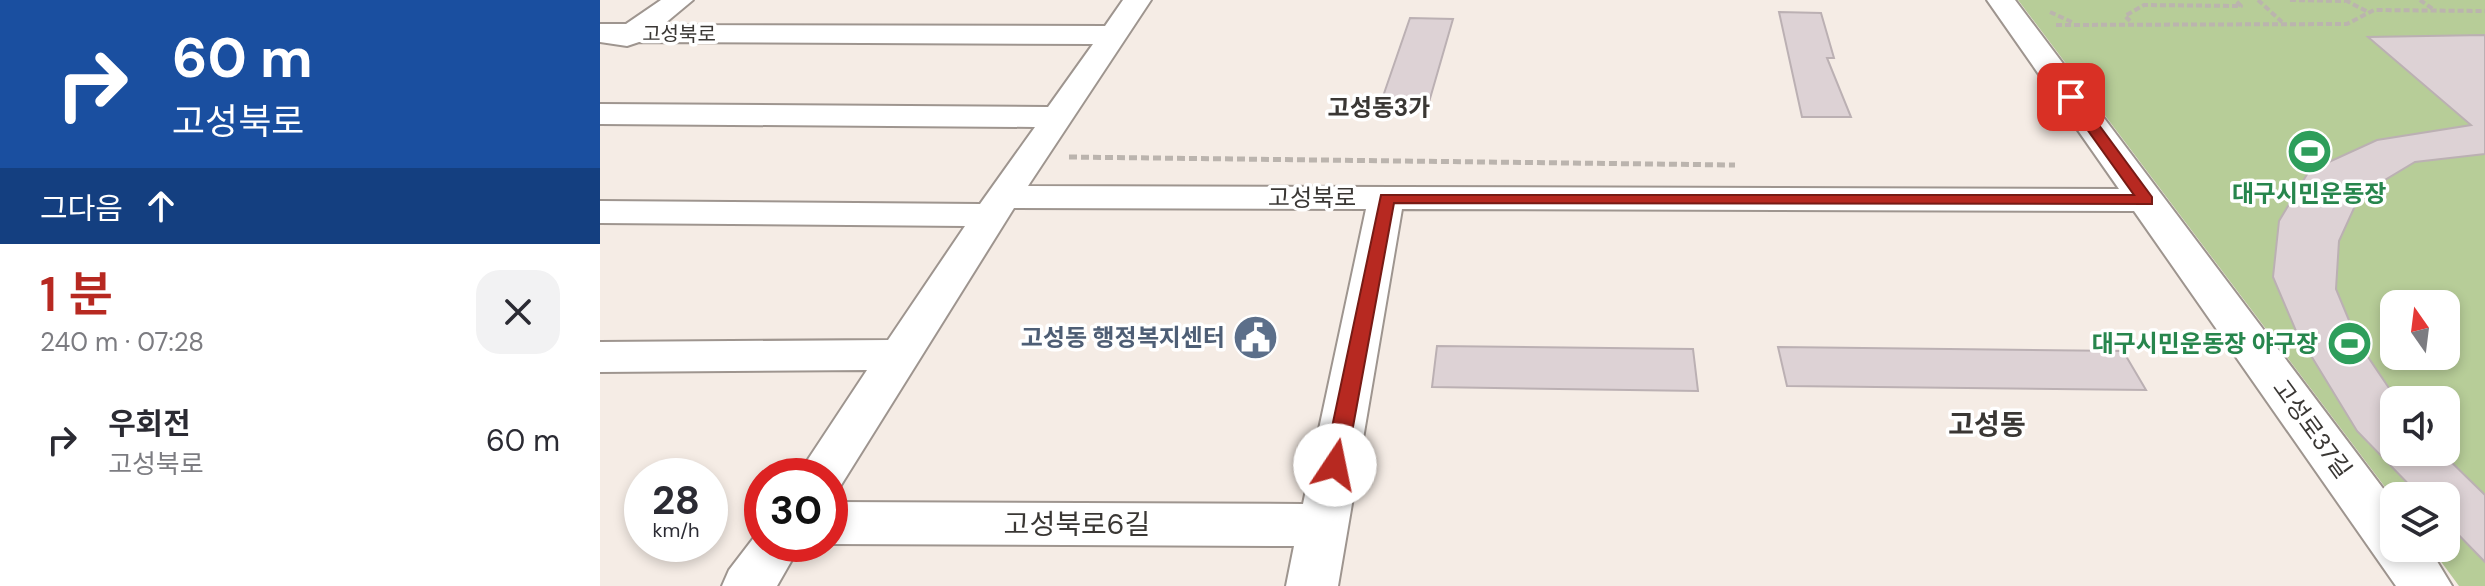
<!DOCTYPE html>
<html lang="ko">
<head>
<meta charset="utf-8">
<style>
  :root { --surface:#fff; --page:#f2f2f3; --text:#2b2b33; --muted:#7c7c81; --accent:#b72921 }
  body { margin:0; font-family:"DM Sans","Noto Sans KR",sans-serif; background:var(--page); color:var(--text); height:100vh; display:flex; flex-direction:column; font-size:30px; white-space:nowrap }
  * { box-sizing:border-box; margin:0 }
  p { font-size:26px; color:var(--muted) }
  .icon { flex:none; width:44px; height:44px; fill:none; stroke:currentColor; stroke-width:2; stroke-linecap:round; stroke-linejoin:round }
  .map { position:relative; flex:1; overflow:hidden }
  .drawer { display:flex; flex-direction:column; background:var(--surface); width:600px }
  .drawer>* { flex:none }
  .guide { background:#1a4fa0; color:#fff; overflow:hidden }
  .needle { width:52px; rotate:346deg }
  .tools { position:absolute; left:1780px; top:290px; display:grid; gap:16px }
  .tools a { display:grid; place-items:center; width:80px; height:80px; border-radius:16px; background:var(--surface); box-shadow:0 4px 12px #0003; font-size:40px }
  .speed { position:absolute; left:24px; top:458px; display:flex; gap:16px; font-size:40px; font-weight:700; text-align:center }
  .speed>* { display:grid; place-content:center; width:104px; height:104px; border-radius:50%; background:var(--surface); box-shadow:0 4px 12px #0003; line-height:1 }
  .speed small { font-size:20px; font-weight:400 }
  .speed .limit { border:12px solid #d22; background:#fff; color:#111 }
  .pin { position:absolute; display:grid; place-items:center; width:68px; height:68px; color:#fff; margin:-34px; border-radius:16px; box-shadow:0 4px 12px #0006 }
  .me { position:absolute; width:88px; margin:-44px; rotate:11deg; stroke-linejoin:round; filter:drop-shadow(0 0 6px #0008) }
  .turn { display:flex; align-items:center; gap:28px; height:168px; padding:0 40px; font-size:36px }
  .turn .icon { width:104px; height:104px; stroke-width:2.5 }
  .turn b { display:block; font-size:56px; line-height:68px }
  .then { display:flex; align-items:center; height:76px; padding:0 40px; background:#0003; gap:16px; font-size:30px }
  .round { display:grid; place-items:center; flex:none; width:84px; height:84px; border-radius:24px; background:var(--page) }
  .head { display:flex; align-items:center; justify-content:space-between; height:136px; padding:0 40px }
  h1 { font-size:48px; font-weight:600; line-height:60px; color:var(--accent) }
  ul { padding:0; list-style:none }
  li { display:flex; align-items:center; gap:24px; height:120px; padding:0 40px }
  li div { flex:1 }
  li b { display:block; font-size:30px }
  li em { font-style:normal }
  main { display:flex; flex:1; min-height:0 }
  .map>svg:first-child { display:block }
  .green { fill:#b7cd98; fill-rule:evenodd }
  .building { fill:#ddd2d5; stroke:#bbb0b3; stroke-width:2 }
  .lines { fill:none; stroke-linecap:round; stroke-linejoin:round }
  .minor-casing { stroke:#9e958f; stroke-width:4 }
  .path-far1 { stroke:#bbb4ae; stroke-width:4; stroke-dasharray:6 3; stroke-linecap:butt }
  .path { stroke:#bbb4ae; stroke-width:5; stroke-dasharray:8 4; stroke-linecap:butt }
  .minor { fill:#fff; fill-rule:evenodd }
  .route { fill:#b72921; stroke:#771b15; stroke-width:2 }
  .labels { text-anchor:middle; stroke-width:7; stroke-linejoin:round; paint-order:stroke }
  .far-street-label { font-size:20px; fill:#3a3734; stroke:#fff }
  .far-quarter-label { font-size:24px; font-weight:bold; fill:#3a3734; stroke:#fff }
  .leisure-label { font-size:24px; font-weight:bold; fill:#27864d; stroke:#fff }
  .street-label { font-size:24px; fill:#3a3734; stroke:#fff }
  .service-label { font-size:24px; font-weight:bold; fill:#4e5e75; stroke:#fff; text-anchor:end }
  .quarter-label { font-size:28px; font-weight:bold; fill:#3a3734; stroke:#fff }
  .near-street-label { font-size:28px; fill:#3a3734; stroke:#fff }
</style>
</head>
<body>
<main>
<section class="drawer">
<div class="guide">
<div class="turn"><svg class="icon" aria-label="right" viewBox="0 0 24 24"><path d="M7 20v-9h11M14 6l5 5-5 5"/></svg><div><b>60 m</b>고성북로</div></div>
<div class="then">그다음<svg class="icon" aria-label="ahead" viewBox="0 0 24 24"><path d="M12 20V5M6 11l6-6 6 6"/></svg></div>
</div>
<div class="head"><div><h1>1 분</h1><p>240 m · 07:28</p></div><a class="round"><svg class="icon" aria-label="close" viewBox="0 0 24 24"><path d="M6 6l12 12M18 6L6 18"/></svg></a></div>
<ul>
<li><svg class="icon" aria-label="right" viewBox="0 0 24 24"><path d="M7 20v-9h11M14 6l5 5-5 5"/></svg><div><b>우회전</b><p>고성북로</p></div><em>60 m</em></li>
</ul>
</section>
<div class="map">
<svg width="1885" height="586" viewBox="0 0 1885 586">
  <rect width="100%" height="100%" fill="#f5ece5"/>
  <path class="green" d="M 1418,0 L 1885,0 L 1885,586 L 1859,586 L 1831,548 L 1846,548 L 1846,496 L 1794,496 L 1794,499 ZM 1794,304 L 1846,304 L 1846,356 L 1794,356 ZM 1794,400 L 1846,400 L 1846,452 L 1794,452 Z"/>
  <g class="building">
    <polygon points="1179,12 1221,13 1234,58 1227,58 1251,117 1202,117"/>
    <polygon points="810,18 853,19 827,109 779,108"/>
    <polygon points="1885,35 1885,154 1815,162 1760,195 1739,241 1736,289 1758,342 1797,400 1794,400 1794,452 1841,452 1885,495 1885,562 1846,522 1846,496 1820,496 1757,431 1696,331 1673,277 1679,221 1709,171 1777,140 1871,125 1768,37"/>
    <polygon points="837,346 1093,349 1098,391 832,387"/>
    <polygon points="1178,347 1523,351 1546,390 1187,386"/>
  </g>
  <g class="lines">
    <defs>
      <g id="minor">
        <polygon points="61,0 93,0 63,25 505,26 523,0 551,0 428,186 1519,189 1387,0 1415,0 1794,503 1794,548 1829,548 1852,586 1796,586 1534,211 802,209 738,586 686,586 694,546 230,544 230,502 703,504 766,209 414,208 238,490 230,492 230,476 197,476 267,370 0,372 0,342 288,340 365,226 0,223 0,201 380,204 435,127 0,124 0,104 448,107 493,44 39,42 27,46 0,42 0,24 26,24"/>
        <polygon points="162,527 162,544 201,544 177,586 122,586 129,570"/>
      </g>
    </defs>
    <use href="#minor" class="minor-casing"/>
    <g class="path-far1">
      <polyline points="1658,0 1682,22"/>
      <polyline points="1690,0 1745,1"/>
      <polyline points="1745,0 1768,12"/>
      <polyline points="1820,0 1834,10"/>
      <polyline points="1450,12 1474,23"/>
      <polyline points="1530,21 1525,16 1544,5 1641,6 1635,0"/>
      <polyline points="1456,25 1747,24 1774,10 1885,11"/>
    </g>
    <polyline class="path" points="469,157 1135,165"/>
    <use href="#minor" class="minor"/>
  </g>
  <polygon class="route" points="1471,93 1476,94 1552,197 1552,204 794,203 746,465 743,471 735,474 727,471 724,465 781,195 1534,195 1464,97"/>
  <defs>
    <symbol id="stadium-disc" viewBox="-11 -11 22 22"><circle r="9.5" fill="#2e9e5b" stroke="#fff"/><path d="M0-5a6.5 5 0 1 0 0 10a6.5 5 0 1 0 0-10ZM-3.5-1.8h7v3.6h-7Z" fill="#fff"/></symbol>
    <symbol id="civic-disc" viewBox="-11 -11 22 22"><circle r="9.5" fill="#5c6f8a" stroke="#fff"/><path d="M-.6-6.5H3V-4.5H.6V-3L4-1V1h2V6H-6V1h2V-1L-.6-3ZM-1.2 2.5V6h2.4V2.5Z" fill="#fff"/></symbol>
  </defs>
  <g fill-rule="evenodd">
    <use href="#stadium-disc" x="1684" y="126" width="51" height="51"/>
    <use href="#civic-disc" x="630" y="312" width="51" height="51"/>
    <use href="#stadium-disc" x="1724" y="318" width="51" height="51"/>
  </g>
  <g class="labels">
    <g class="far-street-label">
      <text x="79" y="41">고성북로</text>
    </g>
    <g class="far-quarter-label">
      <text x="779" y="116">고성동3가</text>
    </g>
    <g class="leisure-label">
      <text x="1709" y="202">대구시민운동장</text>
      <text x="1718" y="352" text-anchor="end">대구시민운동장 야구장</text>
    </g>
    <g class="street-label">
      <text x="712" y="206">고성북로</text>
      <text transform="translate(1712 429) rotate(54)" y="8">고성로37길</text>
    </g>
    <g class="service-label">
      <text x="625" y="346">고성동 행정복지센터</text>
    </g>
    <g class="quarter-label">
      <text x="1387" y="434">고성동</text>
    </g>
    <g class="near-street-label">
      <text x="477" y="534">고성북로6길</text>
    </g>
  </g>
</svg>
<div class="tools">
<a><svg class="needle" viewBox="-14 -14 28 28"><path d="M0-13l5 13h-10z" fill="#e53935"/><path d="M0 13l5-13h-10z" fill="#7c7c81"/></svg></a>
<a><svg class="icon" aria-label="sound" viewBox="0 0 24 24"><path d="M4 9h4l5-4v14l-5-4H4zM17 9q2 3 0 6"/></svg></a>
<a><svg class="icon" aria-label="layers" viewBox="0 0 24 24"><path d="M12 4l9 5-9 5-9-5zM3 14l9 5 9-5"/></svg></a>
</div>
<div class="speed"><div>28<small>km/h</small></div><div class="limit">30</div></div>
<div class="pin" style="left:1471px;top:97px;background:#d93025"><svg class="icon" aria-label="arrive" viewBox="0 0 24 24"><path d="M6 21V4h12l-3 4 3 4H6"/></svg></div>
<svg class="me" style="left:735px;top:465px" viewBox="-20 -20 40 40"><circle r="19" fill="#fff"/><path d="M0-13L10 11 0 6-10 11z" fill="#b72921"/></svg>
</div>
</main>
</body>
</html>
